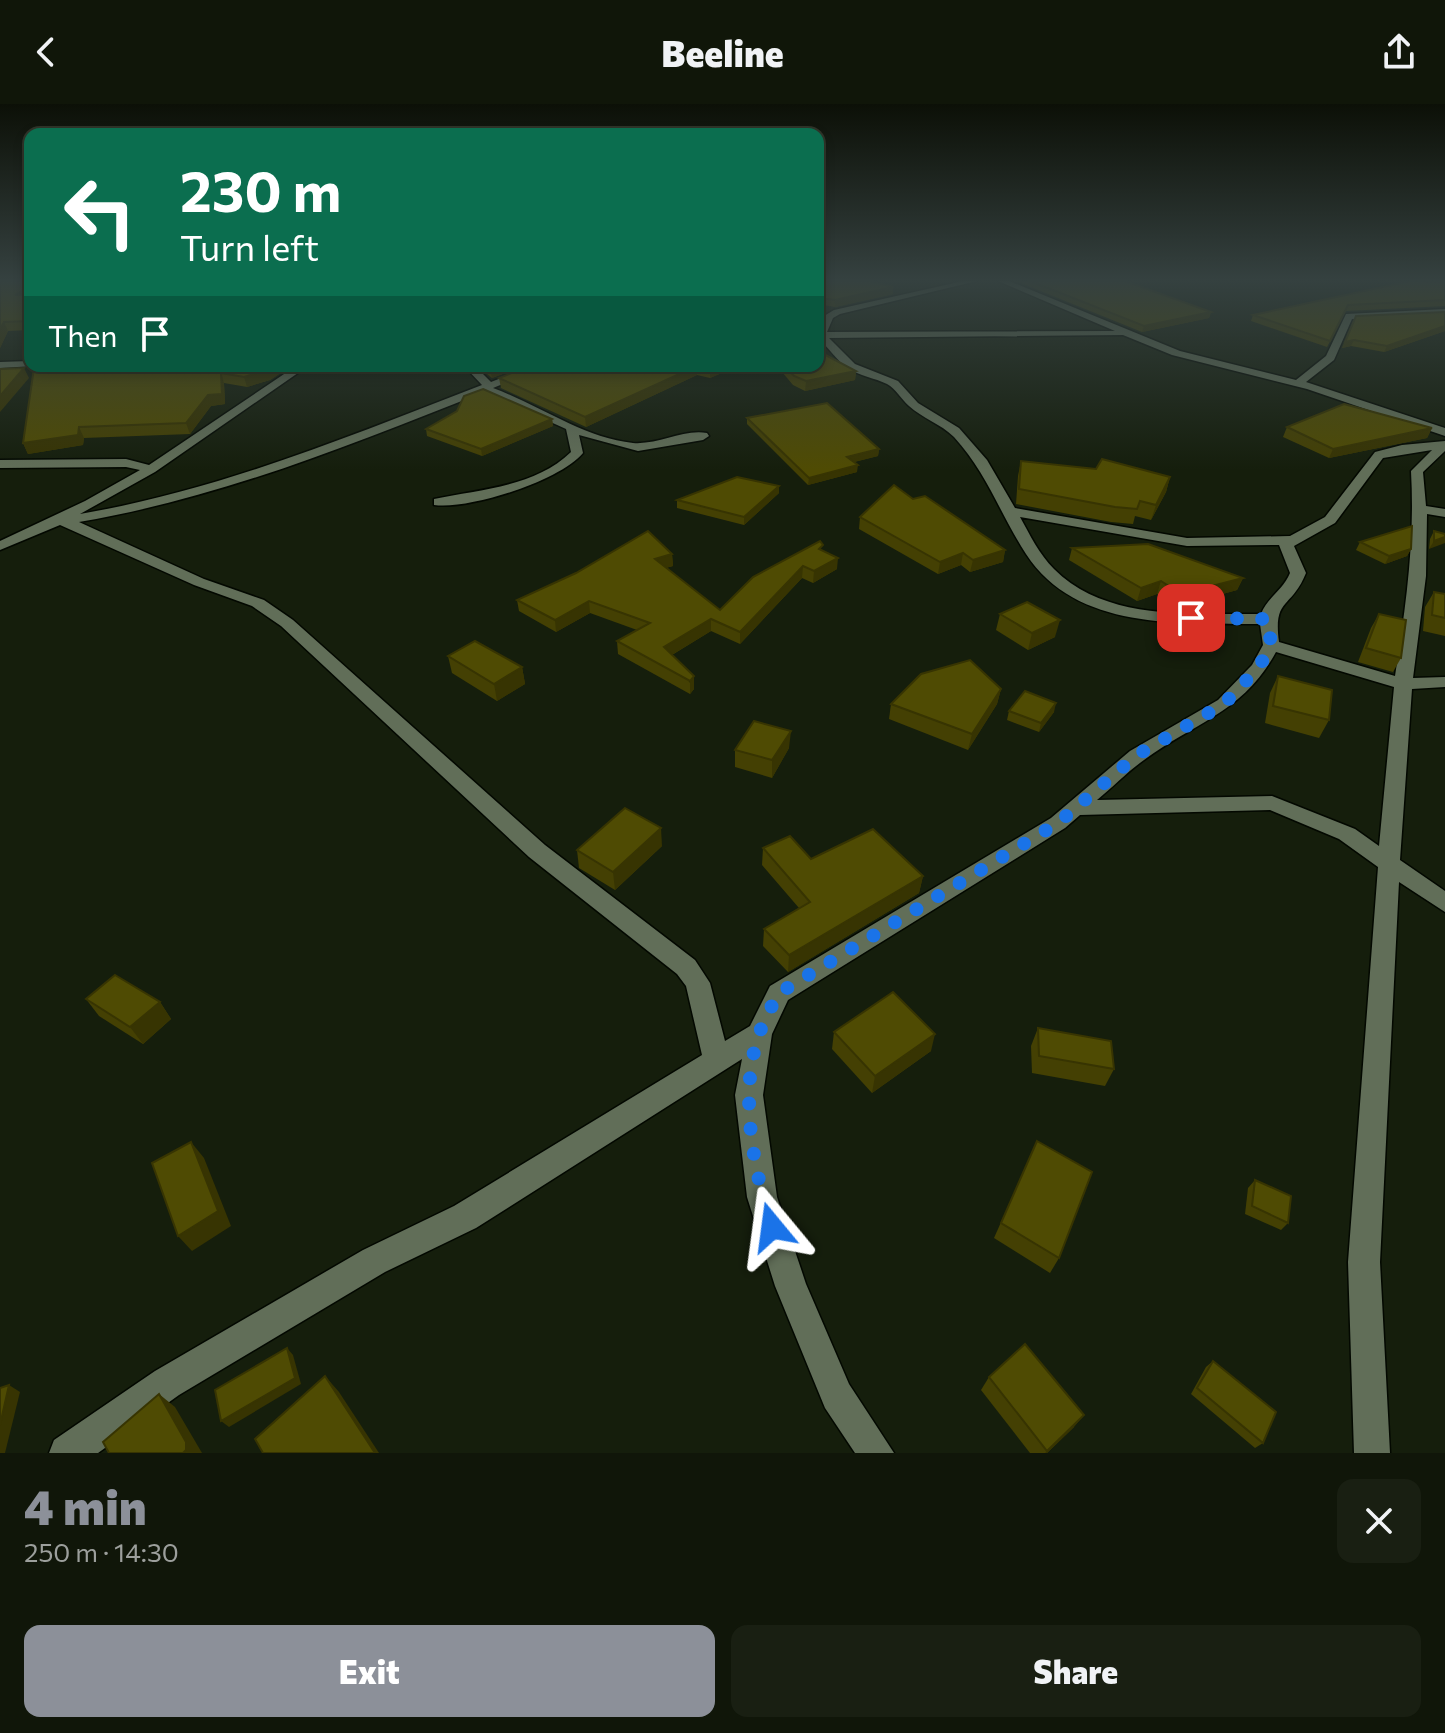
<!DOCTYPE html>
<html lang="en">
<head>
<meta charset="utf-8">
<style>
  :root { --surface:#101609; --page:#191f12; --text:#f1f3f6; --muted:#9c9f9c; --line:#30352a; --accent:#8c9099 }
  body { margin:0; font-family:Commissioner,sans-serif; background:var(--page); color:var(--text); height:100vh; display:flex; flex-direction:column; font-size:30px; white-space:nowrap }
  * { box-sizing:border-box; margin:0 }
  p { font-size:26px; color:var(--muted) }
  .icon { flex:none; width:44px; height:44px; fill:none; stroke:currentColor; stroke-width:2; stroke-linecap:round; stroke-linejoin:round }
  .map { position:relative; height:1349px; overflow:hidden }
  .sheet { display:flex; flex-direction:column; background:var(--surface); flex:1 }
  .sheet>* { flex:none }
  .guide { position:absolute; left:24px; top:24px; width:800px; height:244px; border-radius:16px; box-shadow:0 4px 12px #0003,0 0 0 2px var(--line); background:#0b6e4f; color:#fff; overflow:hidden }
  .pin { position:absolute; display:grid; place-items:center; width:68px; height:68px; color:#fff; margin:-34px; border-radius:16px; box-shadow:0 4px 12px #0006 }
  .me { position:absolute; width:88px; margin:-44px; rotate:344deg; stroke-linejoin:round; filter:drop-shadow(0 0 6px #0008) }
  .turn { display:flex; align-items:center; gap:28px; height:168px; padding:0 24px; font-size:36px }
  .turn .icon { width:104px; height:104px; stroke-width:2.5 }
  .turn b { display:block; font-size:56px; line-height:68px }
  .then { display:flex; align-items:center; height:76px; padding:0 24px; background:#0003; gap:16px; font-size:30px }
  .round { display:grid; place-items:center; flex:none; width:84px; height:84px; border-radius:16px; background:var(--page) }
  .overview { display:flex; align-items:center; justify-content:space-between; height:136px; padding:0 24px }
  h1 { font-size:48px; font-weight:800; line-height:60px; color:var(--accent) }
  .action { display:flex; gap:16px; margin-top:auto; padding:16px 24px }
  .action a { flex:1; height:92px; border-radius:16px; background:var(--accent); color:#fff; font-size:32px; font-weight:800; line-height:92px; text-align:center }
  .action a+a { background:var(--page); color:var(--text) }
  header { display:flex; justify-content:space-between; align-items:center; height:104px; padding:0 24px; background:var(--surface); font-size:36px; font-weight:800 }
  .map>svg:first-child { display:block }
  .lines { fill:none; stroke-linecap:round; stroke-linejoin:round }
  .minor-casing { stroke:#030800; stroke-width:3 }
  .minor { fill:#616e58; fill-rule:evenodd }
  .wall { fill:#444003 }
  .shaded-wall { fill:#373402 }
  .building { fill:#4f4b03; stroke:#373402; stroke-width:2 }
  .route { stroke:#1a73e8; stroke-width:14; stroke-dasharray:0 25.2 }
</style>
</head>
<body>
<header><svg class="icon" aria-label="back" viewBox="0 0 24 24"><path d="M15 5l-7 7 7 7"/></svg>Beeline<svg class="icon" aria-label="share" viewBox="0 0 24 24"><path d="M12 15V3M7 8l5-5 5 5M5 13v7h14v-7"/></svg></header>
<div class="map">
<svg width="1445" height="1349" viewBox="0 0 1445 1349">
  <rect width="100%" height="100%" fill="#151e0c"/>
  <g class="lines">
    <defs>
      <g id="minor">
        <path d="M 963,177 L 977,177 L 840,210 L 833,214 L 827,228 L 1115,227 L 998,177 L 1009,177 L 1180,247 L 1296,276 L 1326,252 L 1346,210 L 1445,205 L 1445,211 L 1352,215 L 1334,256 L 1306,278 L 1445,324 L 1445,332 L 1307,285 L 1172,251 L 1123,231 L 829,234 L 855,260 L 898,277 L 918,299 L 959,324 L 987,356 L 1015,404 L 1187,434 L 1290,432 L 1325,413 L 1375,348 L 1402,341 L 1445,337 L 1445,347 L 1423,368 L 1426,402 L 1445,405 L 1445,413 L 1427,410 L 1426,472 L 1413,574 L 1445,573 L 1445,583 L 1412,585 L 1400,756 L 1445,787 L 1445,808 L 1399,778 L 1380,1158 L 1390,1349 L 1354,1349 L 1348,1158 L 1378,763 L 1339,735 L 1270,706 L 1080,711 L 1065,724 L 788,896 L 772,930 L 763,991 L 777,1093 L 806,1180 L 849,1280 L 894,1349 L 855,1349 L 825,1304 L 775,1182 L 747,1093 L 735,991 L 742,955 L 476,1124 L 385,1168 L 179,1291 L 98,1349 L 49,1349 L 54,1336 L 155,1267 L 363,1146 L 454,1102 L 702,951 L 686,882 L 677,870 L 529,753 L 281,522 L 252,502 L 194,481 L 60,421 L 0,446 L 0,437 L 85,397 L 140,366 L 126,363 L 0,364 L 0,356 L 126,355 L 149,361 L 296,262 L 308,262 L 155,368 L 80,410 C 220,386 350,332 482,281 L 464,262 L 475,262 L 491,278 L 532,262 L 546,262 L 493,284 C 539,301 584,334 633,339 C 659,341 682,325 707,329 L 709,332 L 703,336 L 638,347 L 579,331 L 583,349 C 560,377 469,406 434,401 L 434,395 C 480,385 535,383 571,348 L 566,325 L 484,288 C 351,341 220,394 79,418 L 204,475 L 264,496 L 293,516 L 545,741 L 695,856 L 710,879 L 725,937 L 750,922 L 770,882 L 1051,714 L 1130,647 L 1218,596 L 1252,561 L 1263,541 L 1260,520 C 1180,519 1076,527 1026,450 C 1000,410 987,369 954,333 C 941,320 922,314 909,302 C 901,295 896,285 887,280 C 875,274 859,272 848,264 C 837,257 828,243 818,234 L 824,212 L 834,206 ZM 1432,346 L 1411,367 C 1415,438 1406,501 1395,572 L 1279,538 C 1273,493 1291,506 1306,469 L 1294,442 L 1335,419 L 1383,354 ZM 1020,413 L 1187,442 L 1279,441 L 1290,469 C 1283,486 1267,494 1261,510 C 1193,509 1107,518 1054,465 C 1039,450 1030,431 1020,413 ZM 1276,548 L 1394,583 L 1379,742 L 1355,725 L 1272,692 L 1097,696 C 1113,683 1127,668 1144,656 C 1195,618 1243,609 1276,548 Z"/>
        <polygon points="30,257 30,262 34,262 0,264 0,258"/>
      </g>
    </defs>
    <use href="#minor" class="minor-casing"/>
    <use href="#minor" class="minor"/>
  </g>
  <g class="wall">
    <polygon points="0,177 30,177 30,226 8,227 0,244"/>
    <polygon points="818,177 893,190 835,203 818,200"/>
    <polygon points="1016,177 1125,177 1211,208 1209,214 1142,228"/>
    <polygon points="1445,178 1445,202 1346,207 1327,243 1251,217 1253,211"/>
    <polygon points="1445,208 1445,227 1384,248 1351,242 1342,244 1356,212"/>
    <polygon points="103,262 291,262 270,276 247,283 224,279 225,300 211,302 190,330 84,334 83,341 28,350 23,339 46,263"/>
    <polygon points="480,262 524,262 492,274 487,270 486,266"/>
    <polygon points="530,262 738,262 710,274 697,271 586,323 501,284 499,274"/>
    <polygon points="777,262 818,262 856,267 855,276 805,287 793,281"/>
    <polygon points="747,314 879,345 878,352 854,358 857,368 808,381 747,320"/>
    <polygon points="552,315 553,322 482,352 427,332 426,325"/>
    <polygon points="1287,323 1432,324 1427,334 1329,354 1283,333"/>
    <polygon points="1021,357 1170,373 1166,388 1151,416 1135,412 1133,420 1111,418 1016,400 1018,372"/>
    <polygon points="779,389 744,421 677,404 677,396"/>
    <polygon points="913,395 1005,446 1003,458 970,468 961,461 938,470 859,425 860,413"/>
    <polygon points="1434,427 1445,430 1429,445 1430,435"/>
    <polygon points="1360,438 1411,445 1407,452 1385,460 1356,446"/>
    <polygon points="1072,444 1243,474 1237,486 1176,503 1157,490 1137,497 1069,456"/>
    <polygon points="822,447 837,465 813,479 802,474 740,540 711,527 672,551 694,585 690,590 618,550 617,537 637,526 590,509 556,528 519,507 517,496 672,450 673,462 666,464 720,506"/>
    <polygon points="1434,488 1445,490 1445,532 1423,527 1425,503"/>
    <polygon points="1000,510 1055,533 1028,546 996,526"/>
    <polygon points="1379,510 1401,554 1393,568 1358,558 1371,524"/>
    <polygon points="448,552 522,563 525,580 497,597 452,569"/>
    <polygon points="1278,572 1329,616 1319,634 1265,619 1270,589"/>
    <polygon points="1001,585 997,600 968,646 889,615 891,600"/>
    <polygon points="1009,607 1054,608 1039,628 1007,616"/>
    <polygon points="789,644 772,674 735,663 735,646"/>
    <polygon points="662,742 615,786 579,764 577,746"/>
    <polygon points="763,744 811,755 923,772 919,789 788,868 763,842 764,825 799,804 762,761"/>
    <polygon points="86,895 160,898 171,915 143,940 99,912"/>
    <polygon points="1038,924 1114,965 1105,982 1032,969 1031,942"/>
    <polygon points="834,928 931,947 872,989 832,945"/>
    <polygon points="1037,1037 1059,1154 1050,1169 994,1134"/>
    <polygon points="1255,1076 1288,1119 1281,1126 1245,1110 1248,1084"/>
    <polygon points="1213,1257 1263,1339 1255,1344 1191,1290 1206,1263"/>
    <polygon points="989,1273 1074,1323 1047,1349 1030,1349 981,1286"/>
  </g>
  <g class="shaded-wall">
    <polygon points="30,182 30,193 15,191"/>
    <polygon points="893,183 893,190 835,203 835,196"/>
    <polygon points="1211,208 1209,214 1142,228 1144,222"/>
    <polygon points="4,218 8,227 0,244 0,225"/>
    <polygon points="1445,222 1445,227 1384,248 1387,242"/>
    <polygon points="1354,236 1351,242 1342,244 1345,238"/>
    <polygon points="273,262 291,262 270,276 247,283 244,273"/>
    <polygon points="498,262 524,262 492,274 490,265"/>
    <polygon points="697,262 697,271 586,323 585,313"/>
    <polygon points="717,262 738,262 710,274 710,265"/>
    <polygon points="24,264 29,274 0,308 0,292"/>
    <polygon points="856,267 855,276 805,287 806,277"/>
    <polygon points="221,269 224,279 225,300 211,302 190,330 186,319"/>
    <polygon points="552,315 553,322 482,352 481,345"/>
    <polygon points="79,323 84,334 83,341 28,350 23,339"/>
    <polygon points="1432,324 1427,334 1329,354 1333,345"/>
    <polygon points="879,345 878,352 846,360 847,353"/>
    <polygon points="858,361 857,368 808,381 809,374"/>
    <polygon points="1170,373 1166,388 1151,416 1156,401"/>
    <polygon points="779,382 779,389 744,421 744,413"/>
    <polygon points="1445,433 1445,439 1429,445 1434,437"/>
    <polygon points="1411,445 1407,452 1385,460 1389,452"/>
    <polygon points="1005,446 1003,458 970,468 973,456"/>
    <polygon points="963,449 961,461 938,470 940,458"/>
    <polygon points="672,450 673,462 656,466 655,455"/>
    <polygon points="838,454 837,465 813,479 814,467"/>
    <polygon points="803,462 802,474 740,540 740,528"/>
    <polygon points="1243,474 1237,486 1176,503 1181,490"/>
    <polygon points="1161,477 1157,490 1137,497 1141,484"/>
    <polygon points="589,497 590,509 556,528 555,516"/>
    <polygon points="711,515 711,527 665,555 664,543"/>
    <polygon points="1060,516 1055,533 1028,546 1032,529"/>
    <polygon points="522,563 525,580 497,597 494,580"/>
    <polygon points="694,572 694,585 690,590 690,577"/>
    <polygon points="1001,585 997,600 968,646 972,630"/>
    <polygon points="1056,599 1054,608 1039,628 1041,619"/>
    <polygon points="791,627 789,644 772,674 772,656"/>
    <polygon points="661,724 662,742 615,786 613,768"/>
    <polygon points="923,772 919,789 788,868 789,851"/>
    <polygon points="160,898 171,915 143,940 130,923"/>
    <polygon points="935,930 931,947 872,989 875,972"/>
    <polygon points="191,1038 204,1054 231,1122 192,1147 178,1132"/>
    <polygon points="287,1244 293,1251 301,1280 229,1323 221,1317"/>
    <polygon points="325,1272 339,1288 379,1349 375,1349"/>
    <polygon points="9,1281 20,1288 5,1349 0,1349 0,1321"/>
    <polygon points="159,1290 175,1303 202,1349 183,1349"/>
    <polygon points="1084,1311 1074,1323 1047,1349 1045,1349"/>
  </g>
  <g class="building">
    <polygon points="0,177 30,177 30,182 15,191 30,190 30,217 4,218 0,225"/>
    <polygon points="818,177 870,177 893,183 835,196 818,194"/>
    <polygon points="1030,177 1125,177 1211,208 1144,222"/>
    <polygon points="1411,177 1445,178 1445,196 1348,201 1330,237 1253,211"/>
    <polygon points="1445,208 1445,222 1387,242 1354,236 1345,238 1356,212"/>
    <polygon points="818,247 856,267 806,277 794,272 785,262 818,262"/>
    <polygon points="47,262 101,262 101,263 103,262 273,262 267,266 244,273 221,269 222,290 208,291 186,319 79,323 78,331 23,339 34,264 46,263"/>
    <polygon points="530,262 697,262 585,313 499,274"/>
    <polygon points="697,262 717,262 710,265"/>
    <polygon points="24,264 0,292 0,265"/>
    <polygon points="483,285 552,315 481,345 426,325 457,307 464,292"/>
    <polygon points="827,299 879,345 847,353 858,361 809,374 747,314"/>
    <polygon points="1344,300 1432,324 1333,345 1287,323"/>
    <polygon points="1102,355 1170,373 1156,401 1140,397 1137,405 1115,403 1019,385 1021,357 1096,365"/>
    <polygon points="737,373 779,382 744,413 677,396"/>
    <polygon points="894,381 913,395 925,392 1005,446 973,456 963,449 940,458 860,413"/>
    <polygon points="1412,422 1411,445 1389,452 1360,438"/>
    <polygon points="648,427 672,450 655,455 720,506 753,473 820,437 823,441 819,445 838,454 814,467 803,462 740,528 711,515 664,543 694,572 690,577 617,537 650,519 589,497 555,516 517,496 576,469"/>
    <polygon points="1434,427 1445,430 1445,433 1434,437"/>
    <polygon points="1148,440 1243,474 1181,490 1161,477 1141,484 1072,444"/>
    <polygon points="1434,488 1445,490 1445,514 1432,511"/>
    <polygon points="1027,498 1060,516 1032,529 1000,510"/>
    <polygon points="1379,510 1406,516 1401,554 1366,544"/>
    <polygon points="475,537 522,563 494,580 448,552"/>
    <polygon points="970,556 1001,585 972,630 891,600 921,570"/>
    <polygon points="1278,572 1332,586 1329,616 1273,602"/>
    <polygon points="1025,587 1056,599 1041,619 1009,607"/>
    <polygon points="754,617 791,627 772,656 735,646"/>
    <polygon points="625,704 661,724 613,768 577,746"/>
    <polygon points="873,725 923,772 789,851 764,825 810,798 763,744 790,732 811,755"/>
    <polygon points="115,871 160,898 130,923 86,895"/>
    <polygon points="893,888 935,930 875,972 834,928"/>
    <polygon points="1038,924 1111,937 1114,965 1039,952"/>
    <polygon points="1037,1037 1092,1068 1059,1154 1001,1119"/>
    <polygon points="191,1038 218,1107 178,1132 152,1059"/>
    <polygon points="1255,1076 1291,1092 1288,1119 1252,1102"/>
    <polygon points="1025,1240 1084,1311 1047,1347 989,1273"/>
    <polygon points="287,1244 295,1274 221,1317 215,1286"/>
    <polygon points="1213,1257 1276,1308 1263,1339 1197,1284"/>
    <polygon points="325,1272 375,1349 263,1349 255,1335"/>
    <polygon points="9,1281 0,1321 0,1284"/>
    <polygon points="159,1290 186,1338 186,1346 183,1349 109,1349 103,1338"/>
  </g>
  <linearGradient id="sky" x2="0" y2="1"><stop stop-color="#0c1007"/><stop offset="0.48" stop-color="#354140"/><stop offset="1" stop-color="#354140" stop-opacity="0"/></linearGradient>
  <rect width="1445" height="366" fill="url(#sky)"/>
  <g class="lines">
    <path class="route" d="M 772,1123 C 753,1065 738,986 760,928 C 764,915 772,902 779,889 L 1058,719 L 1137,651 L 1224,600 L 1259,563 L 1271,541 L 1268,515 L 1191,514"/>
  </g>
</svg>
<div class="pin" style="left:1191px;top:514px;background:#d93025"><svg class="icon" aria-label="arrive" viewBox="0 0 24 24"><path d="M6 21V4h12l-3 4 3 4H6"/></svg></div>
<svg class="me" style="left:772px;top:1123px" viewBox="-20 -20 40 40"><path d="M0-17L14 15 0 8-14 15z" fill="#1a73e8" stroke="#fff" stroke-width="4"/></svg>
<div class="guide">
<div class="turn"><svg class="icon" aria-label="left" viewBox="0 0 24 24"><path d="M17 20v-9H6M10 6l-5 5 5 5"/></svg><div><b>230 m</b>Turn left</div></div>
<div class="then">Then<svg class="icon" aria-label="arrive" viewBox="0 0 24 24"><path d="M6 21V4h12l-3 4 3 4H6"/></svg></div>
</div>
</div>
<section class="sheet">
<div class="overview"><div><h1>4 min</h1><p>250 m · 14:30</p></div><a class="round"><svg class="icon" aria-label="close" viewBox="0 0 24 24"><path d="M6 6l12 12M18 6L6 18"/></svg></a></div>
<div class="action"><a>Exit</a><a>Share</a></div>
</section>
</body>
</html>
